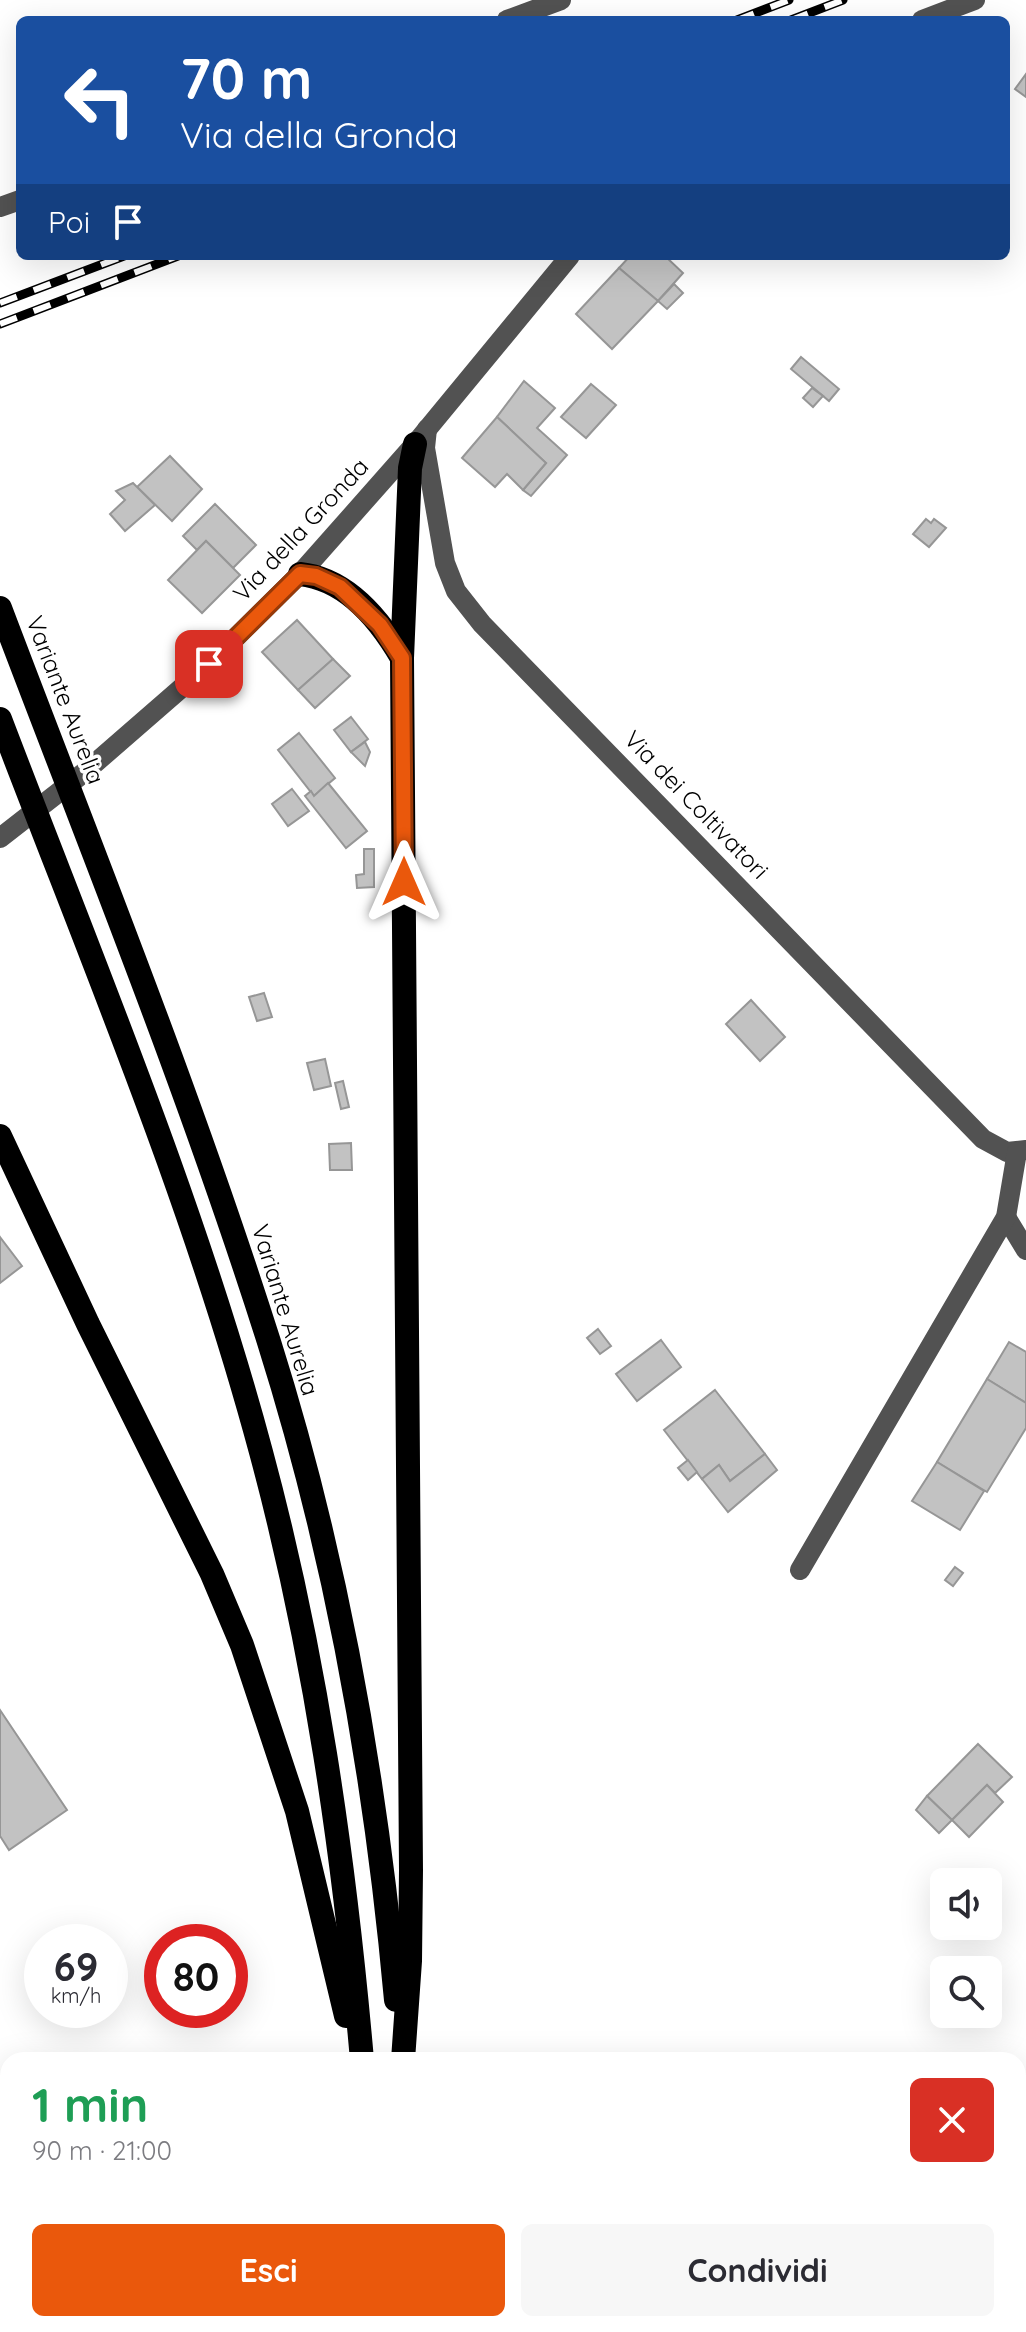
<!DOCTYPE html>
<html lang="it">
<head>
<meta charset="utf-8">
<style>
  :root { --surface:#fff; --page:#f7f7f7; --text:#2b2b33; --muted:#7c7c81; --accent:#ea580c }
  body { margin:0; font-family:Quicksand,sans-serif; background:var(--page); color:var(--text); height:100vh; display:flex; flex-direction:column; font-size:30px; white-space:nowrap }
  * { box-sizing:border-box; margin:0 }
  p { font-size:26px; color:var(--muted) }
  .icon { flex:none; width:44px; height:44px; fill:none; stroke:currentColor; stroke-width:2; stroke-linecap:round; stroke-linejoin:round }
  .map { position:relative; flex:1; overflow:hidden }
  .side { position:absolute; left:0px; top:2052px; width:1026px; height:280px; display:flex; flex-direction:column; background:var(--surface); border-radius:24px 24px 0 0; box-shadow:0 8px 32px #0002 }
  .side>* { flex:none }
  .guide { position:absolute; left:16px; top:16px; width:994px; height:244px; border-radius:12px; box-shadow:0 8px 32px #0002; background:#1a4fa0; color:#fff; overflow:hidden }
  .fabs { position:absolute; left:930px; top:1868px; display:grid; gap:16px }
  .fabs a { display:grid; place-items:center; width:72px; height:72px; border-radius:12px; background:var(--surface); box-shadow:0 8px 32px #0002; font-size:40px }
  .speed { position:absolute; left:24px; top:1924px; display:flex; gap:16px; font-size:40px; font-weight:700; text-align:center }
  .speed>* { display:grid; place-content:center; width:104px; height:104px; border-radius:50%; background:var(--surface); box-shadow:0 8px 32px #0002; line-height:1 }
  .speed small { font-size:20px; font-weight:400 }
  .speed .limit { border:12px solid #d22; background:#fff; color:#111 }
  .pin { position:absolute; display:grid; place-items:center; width:68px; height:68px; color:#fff; margin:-34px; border-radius:16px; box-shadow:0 4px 12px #0006 }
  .me { position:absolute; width:88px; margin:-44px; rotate:0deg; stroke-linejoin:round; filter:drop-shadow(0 0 6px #0008) }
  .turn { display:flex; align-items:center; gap:28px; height:168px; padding:0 32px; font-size:36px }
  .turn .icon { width:104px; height:104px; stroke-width:2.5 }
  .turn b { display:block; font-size:56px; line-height:68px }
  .then { display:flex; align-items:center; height:76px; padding:0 32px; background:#0003; gap:16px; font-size:30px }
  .round { display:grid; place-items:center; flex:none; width:84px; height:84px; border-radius:12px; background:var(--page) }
  .summary { display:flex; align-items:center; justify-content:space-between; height:136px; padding:0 32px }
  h1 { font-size:48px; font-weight:800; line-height:60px; color:#1e9e55 }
  .button { display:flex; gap:16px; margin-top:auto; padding:16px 32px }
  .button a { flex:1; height:92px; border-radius:12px; background:var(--accent); color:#fff; font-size:32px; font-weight:800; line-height:92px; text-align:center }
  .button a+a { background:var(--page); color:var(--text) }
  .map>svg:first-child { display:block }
  .building { fill:#c2c2c2; stroke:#969696; stroke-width:2 }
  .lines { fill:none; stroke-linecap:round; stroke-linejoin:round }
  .minor { stroke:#525252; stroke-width:20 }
  .highway { stroke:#000; stroke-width:24 }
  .rail-casing { stroke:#000; stroke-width:9 }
  .rail { stroke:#fff; stroke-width:6; stroke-dasharray:18; stroke-linecap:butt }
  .route-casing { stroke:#983908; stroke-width:20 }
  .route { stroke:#ea580c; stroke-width:14 }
  .labels { text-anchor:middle; stroke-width:7; stroke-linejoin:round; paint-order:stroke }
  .street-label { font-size:24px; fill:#000; stroke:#fff }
</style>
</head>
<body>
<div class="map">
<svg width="1026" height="2332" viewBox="0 0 1026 2332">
  <rect width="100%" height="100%" fill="#fff"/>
  <g class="building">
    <polygon points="1026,74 1026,97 1015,89"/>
    <polygon points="630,256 665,256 683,273 658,301 619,268"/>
    <polygon points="619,268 658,301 612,349 576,314"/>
    <polygon points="674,284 683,293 667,309 658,301"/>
    <polygon points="801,357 839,389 829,401 791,369"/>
    <polygon points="524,381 555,408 537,428 567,455 531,496 523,490 546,463 497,417"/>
    <polygon points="591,384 616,405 586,438 561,417"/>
    <polygon points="812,388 823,396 813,407 803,398"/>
    <polygon points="497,417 546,463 523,490 507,474 495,487 462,458"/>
    <polygon points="170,456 202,489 172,521 137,487"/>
    <polygon points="133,483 155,505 125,531 110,514 125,500 116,491"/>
    <polygon points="215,504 256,545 233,568 206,541 197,550 183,536"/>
    <polygon points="926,519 931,523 934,519 946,528 929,547 913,534"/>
    <polygon points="206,541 240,575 202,613 168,580"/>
    <polygon points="297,620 333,659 298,690 262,652"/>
    <polygon points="333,659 350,676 315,708 298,690"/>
    <polygon points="351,717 368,739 351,752 334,730"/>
    <polygon points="299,733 335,778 314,796 278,750"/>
    <polygon points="365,742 370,752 365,766 351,752"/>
    <polygon points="328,783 367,831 346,848 305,796 311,791 314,796"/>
    <polygon points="292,789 309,811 288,826 272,804"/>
    <polygon points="364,849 374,849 374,887 357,888 356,875 364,874"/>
    <polygon points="264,993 272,1017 257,1021 249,997"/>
    <polygon points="751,1000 785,1037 760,1061 726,1024"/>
    <polygon points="325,1059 331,1086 314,1090 307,1063"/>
    <polygon points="343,1081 349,1107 341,1109 335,1083"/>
    <polygon points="351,1143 352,1170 330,1170 329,1144"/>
    <polygon points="0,1237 22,1266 0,1283"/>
    <polygon points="598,1329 611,1346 600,1354 587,1338"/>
    <polygon points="661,1340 681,1367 637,1401 616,1374"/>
    <polygon points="1009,1342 1026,1352 1026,1403 987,1379"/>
    <polygon points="987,1379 1026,1403 1026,1428 987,1492 937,1462"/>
    <polygon points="715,1390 765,1454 730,1481 719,1465 702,1479 664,1430"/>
    <polygon points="765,1454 777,1470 728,1512 702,1479 719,1465 730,1481"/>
    <polygon points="688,1460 697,1472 688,1480 678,1468"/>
    <polygon points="937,1462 984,1491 960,1530 912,1501"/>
    <polygon points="955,1567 963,1573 953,1586 945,1580"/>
    <polygon points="0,1710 67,1810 9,1850 0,1836"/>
    <polygon points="978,1744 1012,1777 995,1793 987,1785 952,1820 927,1796"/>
    <polygon points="987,1785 1003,1802 969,1837 952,1820"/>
    <polygon points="927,1796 952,1820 939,1833 916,1810"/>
  </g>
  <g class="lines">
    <g class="minor">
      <polyline points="507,20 561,0"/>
      <polyline points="922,20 975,0"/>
      <polyline points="0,207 20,200"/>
      <polyline points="427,429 425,448 445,563 456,591 482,624 983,1139 1007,1152 1026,1150"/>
      <polyline points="0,838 86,771 209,664 300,574 415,444 570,256"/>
      <polyline points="1006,1217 1026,1250"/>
      <polyline points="800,1570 1006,1217 1017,1152"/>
    </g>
    <g class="highway">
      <path d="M 300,574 C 347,579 380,620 402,658"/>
      <path d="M 0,608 C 92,851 190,1093 269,1342 C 336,1554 376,1778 396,2000"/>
      <path d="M 0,719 C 92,961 194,1202 261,1452 C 315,1652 344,1854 362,2060"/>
      <polyline points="0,1136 88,1324 212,1574 242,1645 297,1811 346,2016"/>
      <polyline points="403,2060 410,1961 411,1870 402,658 410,468 415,444"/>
      <polyline points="381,2324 381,2332"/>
      <polyline points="419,2324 420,2332"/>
    </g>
    <defs>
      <g id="rail">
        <polyline points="737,20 789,0"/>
        <polyline points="791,20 843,0"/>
        <polyline points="0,303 124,256"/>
        <polyline points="0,324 178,256"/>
      </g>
    </defs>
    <use href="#rail" class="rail-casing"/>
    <use href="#rail" class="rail"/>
  </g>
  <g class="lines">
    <defs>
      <polyline id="route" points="209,664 300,574 316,576 340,587 380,625 402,658 404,882"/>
    </defs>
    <use href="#route" class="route-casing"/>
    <use href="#route" class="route"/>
  </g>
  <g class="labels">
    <g class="street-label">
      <text transform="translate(301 530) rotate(-47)" y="8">Via della Gronda</text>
      <text transform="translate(65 700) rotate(69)" y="8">Variante Aurelia</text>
      <text transform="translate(696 805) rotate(46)" y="8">Via dei Coltivatori</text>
      <text transform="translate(285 1310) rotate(73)" y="8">Variante Aurelia</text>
    </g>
  </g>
</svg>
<div class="fabs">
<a><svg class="icon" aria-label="sound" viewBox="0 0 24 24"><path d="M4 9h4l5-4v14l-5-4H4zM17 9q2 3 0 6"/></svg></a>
<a><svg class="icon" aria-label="search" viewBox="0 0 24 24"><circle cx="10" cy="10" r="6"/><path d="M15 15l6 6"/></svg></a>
</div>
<div class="speed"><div>69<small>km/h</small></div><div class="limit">80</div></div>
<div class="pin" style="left:209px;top:664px;background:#d93025"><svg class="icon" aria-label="arrive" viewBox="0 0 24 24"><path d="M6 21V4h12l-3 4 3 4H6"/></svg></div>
<svg class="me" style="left:404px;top:882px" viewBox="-20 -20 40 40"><path d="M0-17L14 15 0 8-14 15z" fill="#ea580c" stroke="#fff" stroke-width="4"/></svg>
<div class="guide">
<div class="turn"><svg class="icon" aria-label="left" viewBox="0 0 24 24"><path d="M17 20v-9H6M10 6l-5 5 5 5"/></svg><div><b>70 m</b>Via della Gronda</div></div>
<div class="then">Poi<svg class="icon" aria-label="arrive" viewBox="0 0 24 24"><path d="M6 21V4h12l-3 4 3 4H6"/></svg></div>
</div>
<section class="side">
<div class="summary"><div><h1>1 min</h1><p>90 m · 21:00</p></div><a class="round" style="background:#d93025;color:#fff"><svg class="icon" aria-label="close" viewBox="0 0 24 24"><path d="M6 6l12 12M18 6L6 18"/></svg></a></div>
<div class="button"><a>Esci</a><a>Condividi</a></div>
</section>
</div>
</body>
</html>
